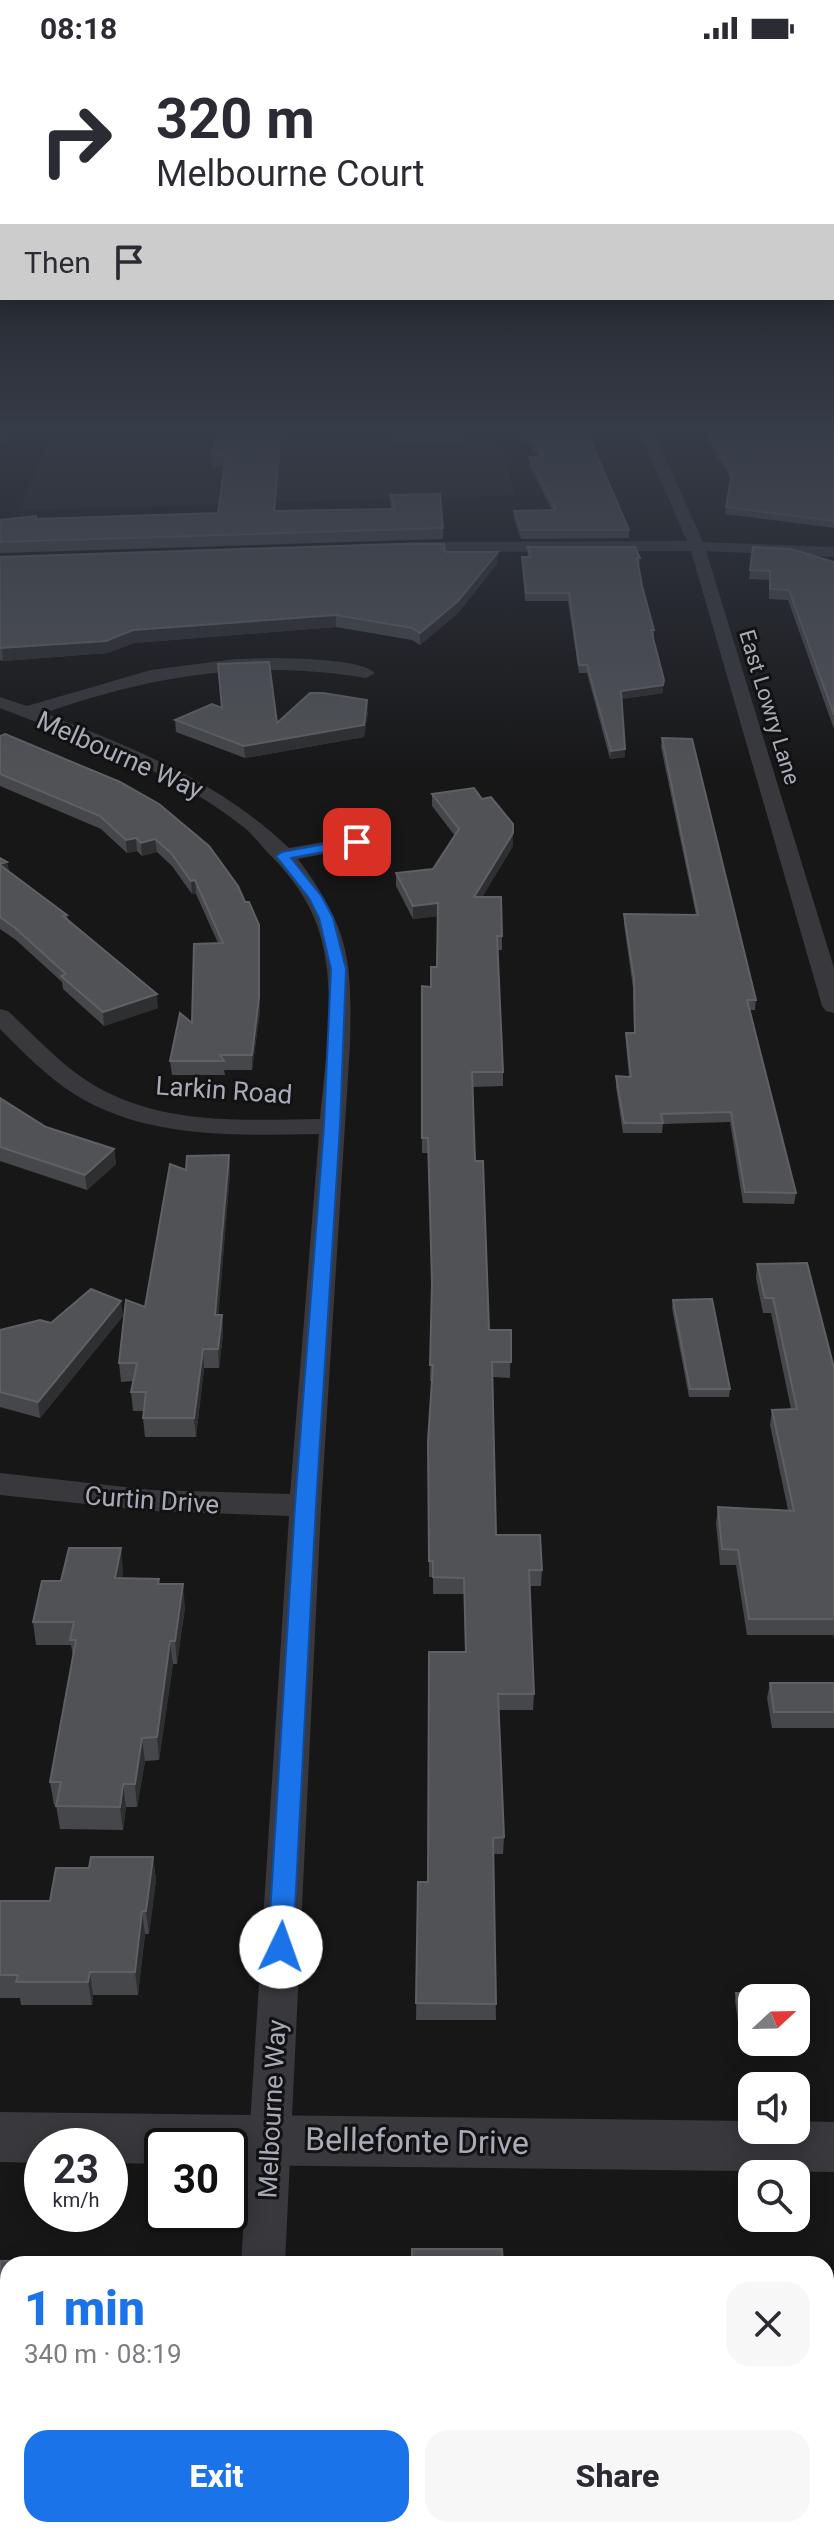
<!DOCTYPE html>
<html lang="en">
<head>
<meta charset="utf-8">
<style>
  :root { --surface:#fff; --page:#f7f7f7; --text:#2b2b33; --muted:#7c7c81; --accent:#1a73e8 }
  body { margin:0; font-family:Roboto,sans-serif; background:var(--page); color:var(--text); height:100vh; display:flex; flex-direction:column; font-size:30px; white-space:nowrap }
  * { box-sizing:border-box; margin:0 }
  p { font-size:26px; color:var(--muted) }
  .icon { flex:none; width:44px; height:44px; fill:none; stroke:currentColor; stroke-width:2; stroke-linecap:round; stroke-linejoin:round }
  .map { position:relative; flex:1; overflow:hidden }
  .drawer { position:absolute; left:0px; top:2200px; width:834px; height:282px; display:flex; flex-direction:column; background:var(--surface); border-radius:24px 24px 0 0; box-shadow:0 4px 20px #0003 }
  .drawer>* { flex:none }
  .top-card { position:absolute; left:0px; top:0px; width:834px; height:244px; box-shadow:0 4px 20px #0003; background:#fff; color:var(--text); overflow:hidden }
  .needle { width:52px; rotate:68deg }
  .buttons { position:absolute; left:738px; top:1928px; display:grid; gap:16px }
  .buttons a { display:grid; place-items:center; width:72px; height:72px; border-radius:16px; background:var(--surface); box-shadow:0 4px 20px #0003; font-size:40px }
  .speed { position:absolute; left:24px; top:2072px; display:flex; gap:16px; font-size:40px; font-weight:700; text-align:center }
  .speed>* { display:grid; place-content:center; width:104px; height:104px; border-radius:50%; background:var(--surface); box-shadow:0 4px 20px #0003; line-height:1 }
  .speed small { font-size:20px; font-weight:400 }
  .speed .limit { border:4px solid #111; border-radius:12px; background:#fff; color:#111 }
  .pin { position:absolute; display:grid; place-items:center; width:68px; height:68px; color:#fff; margin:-34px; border-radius:16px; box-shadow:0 4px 12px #0006 }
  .me { position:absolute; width:88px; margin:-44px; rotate:3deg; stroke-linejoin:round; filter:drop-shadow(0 0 6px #0008) }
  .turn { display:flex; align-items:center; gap:28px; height:168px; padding:0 24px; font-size:36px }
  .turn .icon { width:104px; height:104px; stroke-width:2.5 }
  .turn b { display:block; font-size:56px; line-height:68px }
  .then { display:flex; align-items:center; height:76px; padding:0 24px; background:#0003; gap:16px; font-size:30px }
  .round { display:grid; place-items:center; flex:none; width:84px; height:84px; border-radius:24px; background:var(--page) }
  .overview { display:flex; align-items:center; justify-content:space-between; height:136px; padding:0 24px }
  h1 { font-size:48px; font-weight:800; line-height:60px; color:var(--accent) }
  .button { display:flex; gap:16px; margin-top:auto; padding:16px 24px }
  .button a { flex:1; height:92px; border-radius:24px; background:var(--accent); color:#fff; font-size:32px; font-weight:800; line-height:92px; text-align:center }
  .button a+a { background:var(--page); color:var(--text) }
  .status { display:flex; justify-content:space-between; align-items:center; height:56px; padding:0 40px; background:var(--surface); direction:ltr }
  .status svg { height:22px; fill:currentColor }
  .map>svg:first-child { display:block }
  .built { fill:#232325 }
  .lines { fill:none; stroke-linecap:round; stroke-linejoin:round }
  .minor { fill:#38383d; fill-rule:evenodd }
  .tertiary { fill:#38383d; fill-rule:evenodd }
  .wall { fill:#45474a }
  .shaded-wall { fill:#2e2f31 }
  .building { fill:#505256; stroke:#5e6065; stroke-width:2 }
  .route { fill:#1a73e8; stroke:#114b97; stroke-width:2 }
  .labels { text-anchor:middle; stroke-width:6; stroke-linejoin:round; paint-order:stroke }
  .far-street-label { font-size:22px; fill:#a9acb8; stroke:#121213 }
  .street-label { font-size:26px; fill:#a9acb8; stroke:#121213 }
  .near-street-label { font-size:32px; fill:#a9acb8; stroke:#121213 }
</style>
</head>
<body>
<div class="status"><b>08:18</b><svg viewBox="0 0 49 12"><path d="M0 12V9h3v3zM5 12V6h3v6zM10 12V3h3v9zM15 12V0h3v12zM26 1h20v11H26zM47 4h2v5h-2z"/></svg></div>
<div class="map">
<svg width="834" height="2481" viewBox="0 0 834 2481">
  <rect width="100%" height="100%" fill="#171718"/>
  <polygon class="built" points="54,372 498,372 515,439 19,455"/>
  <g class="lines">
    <g class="minor">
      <polygon points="638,372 652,372 703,486 834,491 834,501 706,495 834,912 834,957 826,955 822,950 691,495 407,496 399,491 407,486 687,485"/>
      <path d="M 278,602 C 301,603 360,603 375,617 L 366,622 C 250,603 154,619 44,657 C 133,692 219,725 289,792 L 357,780 L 367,786 L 364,790 L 298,803 C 350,874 352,902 350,989 L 321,1452 L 285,2208 L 241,2208 L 289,1460 L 152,1455 L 0,1439 L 0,1417 L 152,1434 L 290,1438 L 319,1078 C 236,1079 148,1084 74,1038 C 46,1020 23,996 0,973 L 0,953 L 8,955 C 35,980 61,1009 92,1028 C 162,1070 242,1064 320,1063 C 325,1006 336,942 322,886 C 315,854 296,826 274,803 C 265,795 256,782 246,773 C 174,715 84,685 0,652 L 0,641 L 27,650 L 151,614 L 236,603 Z"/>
      <polygon points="224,2474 272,2474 271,2481 223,2481"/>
    </g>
    <polygon class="tertiary" points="0,2056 752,2065 752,2074 796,2074 796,2065 834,2066 834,2116 230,2109 230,2090 162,2090 162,2108 110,2107 110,2090 42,2090 42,2107 0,2106"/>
  </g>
  <g class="wall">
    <polygon points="218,372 283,372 275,455 391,453 390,439 443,472 443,483 0,497 0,464 218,457 225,410 213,410 212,399"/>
    <polygon points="390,372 462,372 462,387 391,388"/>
    <polygon points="517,372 585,372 629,474 629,482 521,483 514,463 514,455 552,454 529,409 529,401 539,401"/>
    <polygon points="701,372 834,372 834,472 725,458 731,423"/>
    <polygon points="527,491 640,502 639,510 638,510 642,530 654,574 654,581 653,581 663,637 621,643 625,701 610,703 587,617 579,617 568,545 525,545 522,501 528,501"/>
    <polygon points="753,491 834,506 834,673 788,544 769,543 769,524 749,523"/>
    <polygon points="445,496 497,508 458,557 420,589 412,584 336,571 134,587 107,597 3,605 0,604 0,501"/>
    <polygon points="222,652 277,667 368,656 364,681 245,702 176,676 175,664"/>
    <polygon points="5,678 245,846 259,869 260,882 260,955 252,1014 224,1014 225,1019 172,1019 170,1005 192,967 218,887 196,838 192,838 172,810 157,796 142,800 137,795 127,797 101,773 0,730 0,680"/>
    <polygon points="662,682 756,944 755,954 750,954 796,1137 794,1148 743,1147 730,1066 663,1068 662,1077 623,1077 616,1031 616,1020 629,1021 626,987 626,977 634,977 633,932 624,868 624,858 696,859 661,691"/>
    <polygon points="432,738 513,790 482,841 502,880 502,894 498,894 503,1016 503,1030 473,1031 475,1105 489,1274 511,1274 510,1322 493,1321 496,1479 542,1514 541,1530 530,1530 534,1638 533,1654 498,1654 504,1781 503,1798 493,1798 496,1964 416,1964 418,1826 428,1826 465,1596 464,1538 433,1538 433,1521 429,1521 428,1385 432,1325 430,1325 432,1236 428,1097 422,1097 422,930 431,931 437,911 438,860 413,863 396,830 396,817 433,813 455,780 432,750"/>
    <polygon points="0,802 7,806 9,815 67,859 68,864 158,952 104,970 63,933 62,926 16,884 0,873"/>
    <polygon points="0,1042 46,1071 114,1093 116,1108 87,1134 0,1105"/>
    <polygon points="229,1099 230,1117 218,1259 222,1259 223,1278 219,1312 204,1312 196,1381 145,1381 143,1362 144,1355 133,1355 131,1336 133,1325 121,1326 119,1307 145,1251 186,1114"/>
    <polygon points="757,1208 834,1312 834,1583 833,1579 747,1579 736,1509 720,1509 716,1467 718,1451 788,1454 770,1369 772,1354 791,1353 771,1257 763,1257 756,1222"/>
    <polygon points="673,1244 730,1333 729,1341 689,1341 672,1252"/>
    <polygon points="123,1260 40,1362 0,1351 0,1274 51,1267"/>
    <polygon points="123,1515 122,1522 160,1528 185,1551 177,1608 173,1608 159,1704 145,1705 137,1751 126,1751 123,1774 60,1773 56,1749 54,1749 50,1726 73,1600 71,1589 36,1589 33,1566 61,1525"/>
    <polygon points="770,1627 834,1627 834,1672 772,1672 767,1642"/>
    <polygon points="153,1801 156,1824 149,1878 145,1878 138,1939 93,1939 92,1949 21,1949 20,1942 0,1942 0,1845 50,1845 89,1812"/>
    <polygon points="736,1937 793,1986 791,1995 742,1994 735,1945"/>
    <polygon points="106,2204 107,2208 8,2208 8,2420 0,2420 0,2205"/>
  </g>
  <g class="shaded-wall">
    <polygon points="0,372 8,372 9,383 0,386"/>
    <polygon points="281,372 283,372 274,466 274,455"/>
    <polygon points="498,496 497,508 458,557 420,589 420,577"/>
    <polygon points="336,559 336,571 134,587 107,597 3,605 2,593 133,574"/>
    <polygon points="663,629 663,637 620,643 621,635"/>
    <polygon points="367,644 368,656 364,681 245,702 244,690"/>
    <polygon points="625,693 625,701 610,703 611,695"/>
    <polygon points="513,777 513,790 474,855 474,841"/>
    <polygon points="136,782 137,795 127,797 126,784"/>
    <polygon points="155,783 157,796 142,800 141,787"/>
    <polygon points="7,806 9,819 0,808"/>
    <polygon points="195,824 196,838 192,838 191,825"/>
    <polygon points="438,847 438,860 413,863 413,850"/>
    <polygon points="259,869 260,955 252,1014 252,999"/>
    <polygon points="157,938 158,952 104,970 103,956"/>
    <polygon points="114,1093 116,1108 87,1134 85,1119"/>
    <polygon points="229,1099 230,1117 217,1278 215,1259"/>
    <polygon points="121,1245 123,1260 40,1362 38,1346"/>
    <polygon points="222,1259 223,1278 219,1312 218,1293"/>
    <polygon points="203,1293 204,1312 196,1381 194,1362"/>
    <polygon points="121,1492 123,1515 118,1545 115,1522"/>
    <polygon points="183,1528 185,1551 177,1608 175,1585"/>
    <polygon points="170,1585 173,1608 159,1704 157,1681"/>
    <polygon points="142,1682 145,1705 137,1751 135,1728"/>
    <polygon points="123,1728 126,1751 123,1774 120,1751"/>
    <polygon points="153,1801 156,1824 149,1878 146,1855"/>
    <polygon points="142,1855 145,1878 138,1939 135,1916"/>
    <polygon points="90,1916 93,1939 92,1949 88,1926"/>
    <polygon points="67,2474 71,2474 72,2481 66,2481"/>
  </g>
  <g class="building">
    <polygon points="218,372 281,372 274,455 395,453 390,439 440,438 443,472 0,486 0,464 36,460 36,463 218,457 226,399 212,399"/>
    <polygon points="523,372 585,372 629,474 521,474 514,455 556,454 529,401 544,401"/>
    <polygon points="705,372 834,372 834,465 726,451 732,417"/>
    <polygon points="397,488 444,488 445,496 498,496 458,545 420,577 412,572 336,559 133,574 106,585 0,592 0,501"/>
    <polygon points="527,491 635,491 640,502 637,502 642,530 654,574 651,574 664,624 663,629 621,635 625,693 611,695 587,609 579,609 569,537 526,537 522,501 531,501"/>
    <polygon points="753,491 791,493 834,506 834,659 789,534 770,533 770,515 750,514"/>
    <polygon points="269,606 277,667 310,637 323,637 367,644 364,669 244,690 175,664 212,648 222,652 218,608"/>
    <polygon points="5,678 120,726 159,748 209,790 238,830 245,846 249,846 259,869 259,941 252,999 220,999 224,1005 170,1005 180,957 192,967 194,888 223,887 195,824 191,825 171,797 155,783 141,787 136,782 126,784 100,760 0,718 0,680"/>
    <polygon points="662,682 692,683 756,944 747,944 796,1137 745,1136 731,1056 661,1058 663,1067 624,1067 616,1020 631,1021 626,977 635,977 634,922 624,858 698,859"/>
    <polygon points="474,732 482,743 491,741 513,768 513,777 474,841 501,841 502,880 497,880 503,1016 472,1016 475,1105 483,1105 489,1274 511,1274 511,1306 492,1306 496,1479 540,1479 542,1514 529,1514 534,1638 498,1638 504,1781 493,1782 496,1948 416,1947 418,1826 428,1826 429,1596 466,1596 464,1522 433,1521 433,1505 429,1505 428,1385 433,1309 430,1309 432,1227 428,1082 422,1082 422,930 431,931 431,911 437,911 438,847 413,850 396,817 433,813 459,773 432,738"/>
    <polygon points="0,802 7,806 0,808"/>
    <polygon points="0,809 67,859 63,860 157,938 103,956 61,920 66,918 14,871 0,861"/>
    <polygon points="0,1042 46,1071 114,1093 85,1119 0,1091"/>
    <polygon points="229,1099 215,1259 222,1259 218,1293 203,1293 194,1362 143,1362 146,1336 131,1336 137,1307 119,1307 126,1244 145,1251 170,1108 186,1114 187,1100"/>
    <polygon points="807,1207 834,1312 834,1563 749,1563 738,1494 722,1493 718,1451 794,1455 772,1354 797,1353 773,1242 765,1242 757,1208"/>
    <polygon points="91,1233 121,1245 38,1346 0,1336 0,1274 40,1264 51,1267"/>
    <polygon points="712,1243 730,1333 690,1333 673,1244"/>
    <polygon points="69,1492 121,1492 115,1522 159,1523 158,1528 183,1528 175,1585 170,1585 157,1681 142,1682 135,1728 123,1728 120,1751 56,1750 61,1726 50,1726 76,1584 70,1584 74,1566 33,1566 42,1525 61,1525"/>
    <polygon points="770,1627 834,1627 834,1656 774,1656"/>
    <polygon points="91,1801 153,1801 146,1855 142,1855 135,1916 90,1916 88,1926 16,1926 18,1919 0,1919 0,1845 50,1845 56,1812 89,1812"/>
    <polygon points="736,1937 786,1937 787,1942 752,1942 752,1986 793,1986 743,1986"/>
    <polygon points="412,2193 502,2193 503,2208 412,2208"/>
    <polygon points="106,2204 106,2208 8,2208 8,2399 0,2399 0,2205"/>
    <polygon points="0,2461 8,2462 8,2474 67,2474 66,2481 0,2481"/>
    <polygon points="677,2474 707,2474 708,2481 678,2481"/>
  </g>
  <linearGradient id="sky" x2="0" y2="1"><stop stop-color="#0d0d0d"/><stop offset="0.52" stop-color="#363c48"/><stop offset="1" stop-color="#363c48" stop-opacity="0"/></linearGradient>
  <rect width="834" height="719" fill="url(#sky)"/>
  <polygon class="route" points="357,782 363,786 361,789 291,802 322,841 333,862 346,913 340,1070 316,1449 293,1891 290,1899 281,1902 272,1899 268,1891 295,1449 324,1070 331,913 319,862 309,842 276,800 282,796"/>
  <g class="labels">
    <g class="far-street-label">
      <text transform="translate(770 651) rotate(73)" y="8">East Lowry Lane</text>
    </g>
    <g class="street-label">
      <text transform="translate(120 699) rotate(24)" y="9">Melbourne Way</text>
      <text transform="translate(224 1034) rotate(4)" y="9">Larkin Road</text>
      <text transform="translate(152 1444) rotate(4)" y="9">Curtin Drive</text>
      <text transform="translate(272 2053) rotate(-87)" y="9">Melbourne Way</text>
    </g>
    <g class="near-street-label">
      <text transform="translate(417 2085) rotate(1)" y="11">Bellefonte Drive</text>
    </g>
  </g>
</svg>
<div class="buttons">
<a><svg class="needle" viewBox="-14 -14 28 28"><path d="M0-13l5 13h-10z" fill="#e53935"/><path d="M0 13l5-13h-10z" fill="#7c7c81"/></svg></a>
<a><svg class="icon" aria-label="sound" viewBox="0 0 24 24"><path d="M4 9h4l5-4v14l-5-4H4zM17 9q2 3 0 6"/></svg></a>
<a><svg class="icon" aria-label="search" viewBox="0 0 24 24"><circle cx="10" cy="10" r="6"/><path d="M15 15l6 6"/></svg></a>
</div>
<div class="speed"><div>23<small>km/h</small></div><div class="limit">30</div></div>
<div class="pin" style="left:357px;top:786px;background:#d93025"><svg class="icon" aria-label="arrive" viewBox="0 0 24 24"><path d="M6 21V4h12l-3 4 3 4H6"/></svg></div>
<svg class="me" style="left:281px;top:1891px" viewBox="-20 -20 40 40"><circle r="19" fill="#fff"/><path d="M0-13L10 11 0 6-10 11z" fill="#1a73e8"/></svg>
<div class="top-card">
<div class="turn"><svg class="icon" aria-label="right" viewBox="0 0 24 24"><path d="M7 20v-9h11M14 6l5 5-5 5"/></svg><div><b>320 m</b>Melbourne Court</div></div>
<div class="then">Then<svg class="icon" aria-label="arrive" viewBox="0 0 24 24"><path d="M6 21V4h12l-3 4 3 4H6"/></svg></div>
</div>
<section class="drawer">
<div class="overview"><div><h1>1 min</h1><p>340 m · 08:19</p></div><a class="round"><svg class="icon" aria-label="close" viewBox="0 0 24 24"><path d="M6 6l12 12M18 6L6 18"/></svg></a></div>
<div class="button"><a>Exit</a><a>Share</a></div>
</section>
</div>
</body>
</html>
